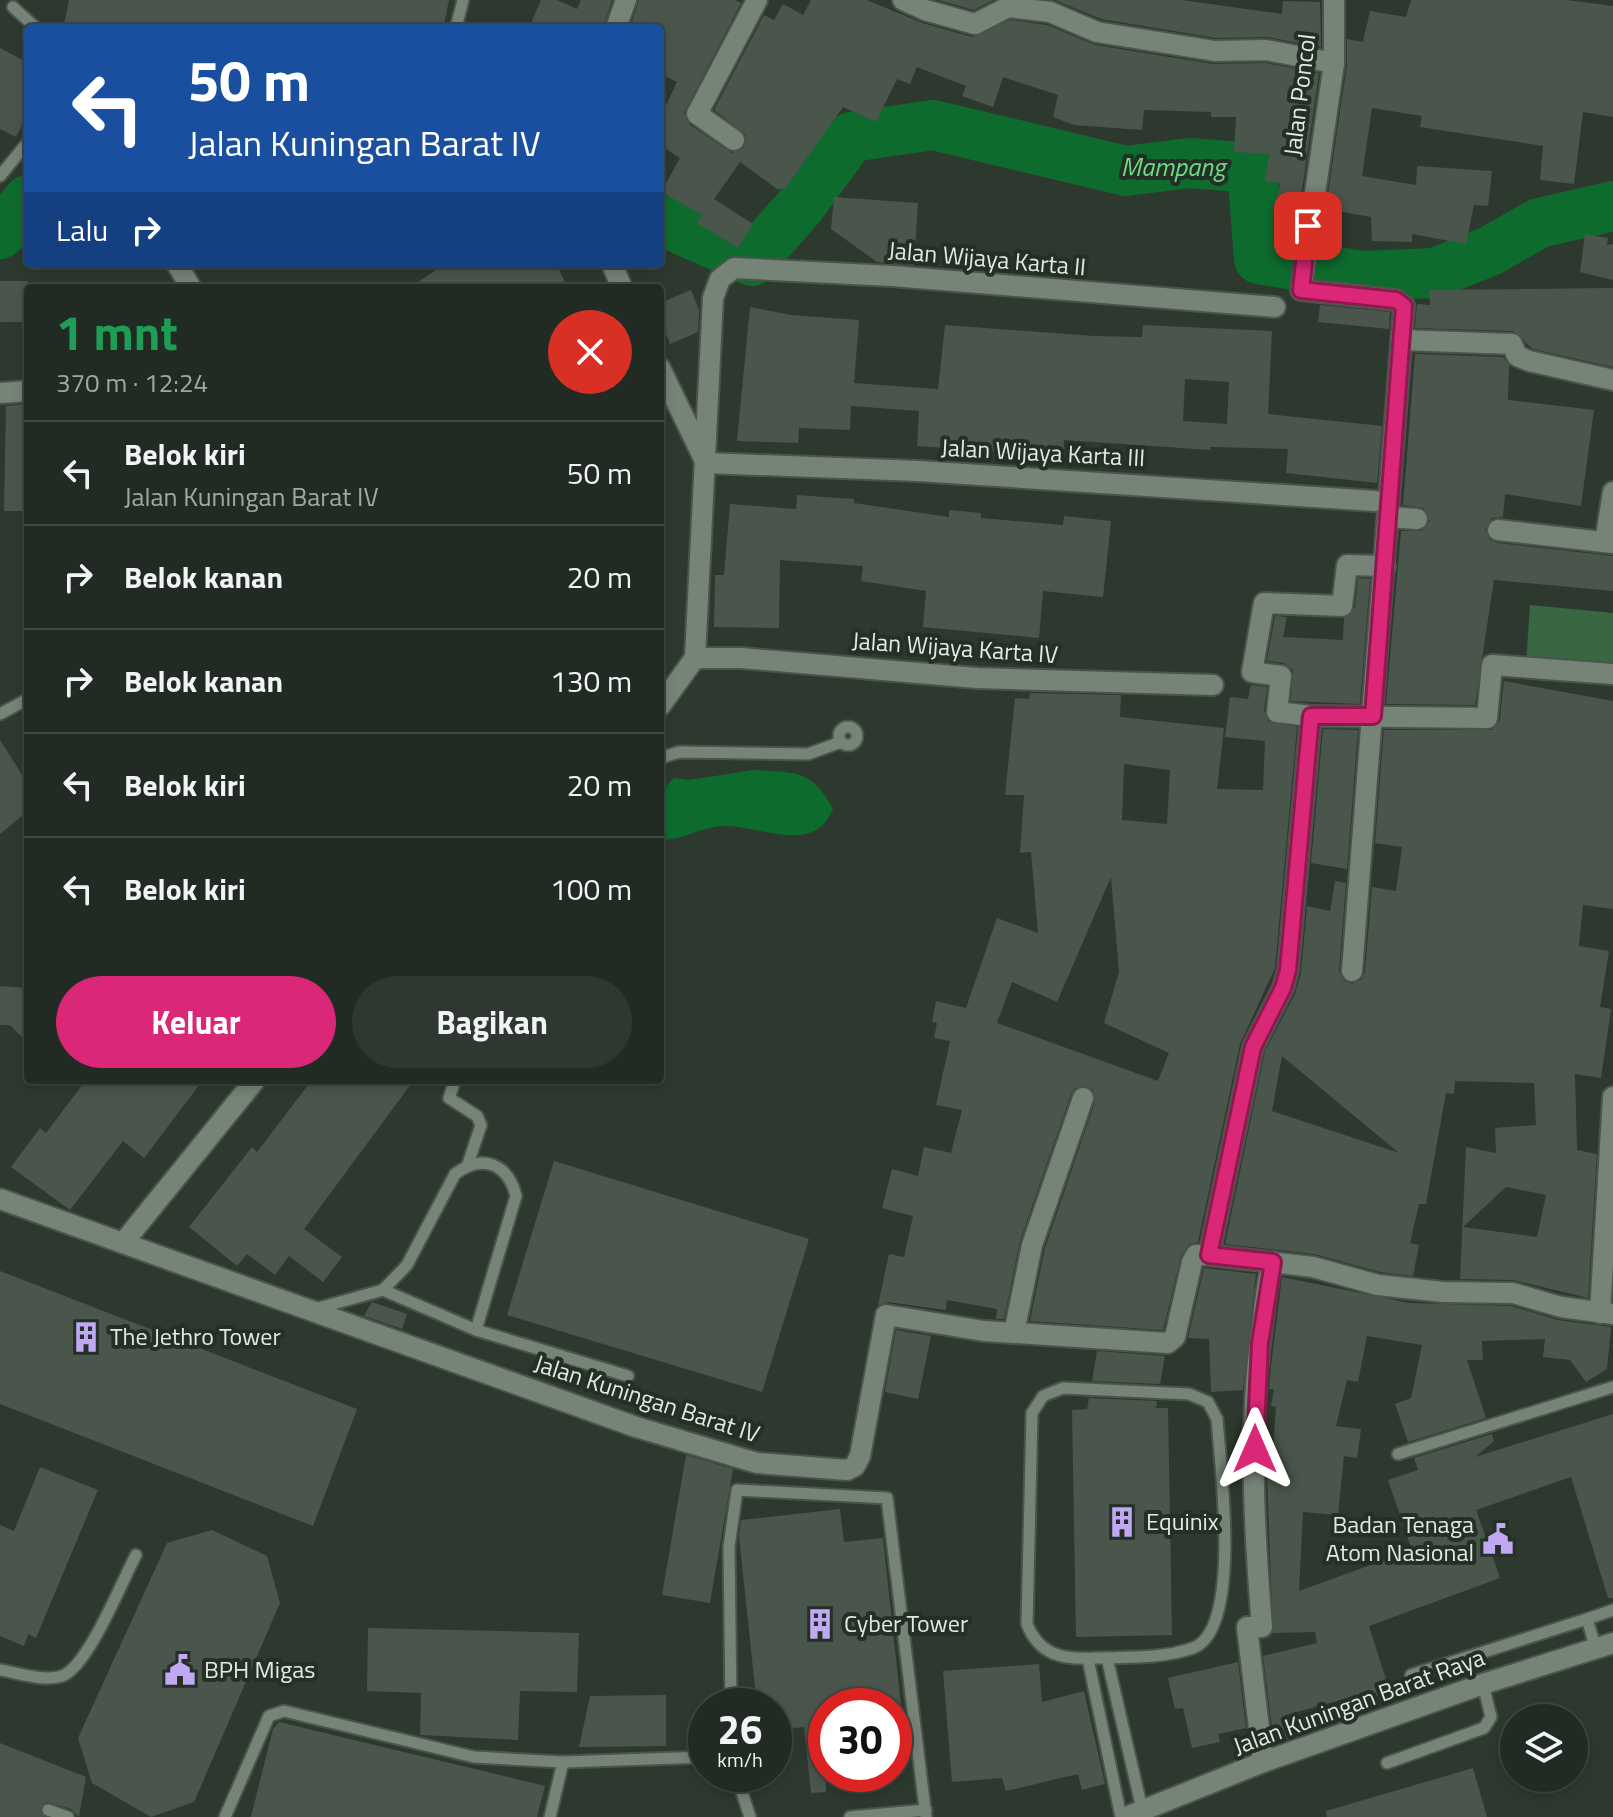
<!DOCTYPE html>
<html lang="id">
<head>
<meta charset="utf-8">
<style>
  :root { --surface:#222b23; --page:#2e3730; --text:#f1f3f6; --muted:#a2a7a6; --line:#3f4741; --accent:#db2777 }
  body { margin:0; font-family:"Titillium Web",sans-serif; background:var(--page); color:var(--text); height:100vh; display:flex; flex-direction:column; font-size:30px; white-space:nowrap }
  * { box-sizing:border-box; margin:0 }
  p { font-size:26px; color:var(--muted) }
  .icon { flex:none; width:44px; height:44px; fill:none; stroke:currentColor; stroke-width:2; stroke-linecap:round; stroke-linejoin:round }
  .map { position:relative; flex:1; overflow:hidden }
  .sheet { position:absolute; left:24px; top:284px; width:640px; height:800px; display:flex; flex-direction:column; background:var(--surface); border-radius:8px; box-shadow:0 4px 12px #0003,0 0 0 2px var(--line) }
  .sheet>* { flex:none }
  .hud { position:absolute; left:24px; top:24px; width:640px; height:244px; border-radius:8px; box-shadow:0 4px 12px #0003,0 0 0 2px var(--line); background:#1a4fa0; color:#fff; overflow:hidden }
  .buttons { position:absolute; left:1500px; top:1704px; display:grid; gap:16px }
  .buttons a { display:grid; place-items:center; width:88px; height:88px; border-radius:50%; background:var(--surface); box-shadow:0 4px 12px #0003,0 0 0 2px var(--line); font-size:40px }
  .speed { position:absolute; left:688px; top:1688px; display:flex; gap:16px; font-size:40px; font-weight:700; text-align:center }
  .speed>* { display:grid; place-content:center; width:104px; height:104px; border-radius:50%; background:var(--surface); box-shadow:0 4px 12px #0003,0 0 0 2px var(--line); line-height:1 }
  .speed small { font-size:20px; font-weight:400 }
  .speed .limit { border:12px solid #d22; background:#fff; color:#111 }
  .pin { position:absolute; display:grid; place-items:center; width:68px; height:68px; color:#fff; margin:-34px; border-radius:16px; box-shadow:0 4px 12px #0006 }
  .me { position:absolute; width:88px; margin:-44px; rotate:0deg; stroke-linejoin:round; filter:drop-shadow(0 0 6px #0008) }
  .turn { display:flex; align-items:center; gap:28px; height:168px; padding:0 32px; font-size:36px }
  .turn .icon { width:104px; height:104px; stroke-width:2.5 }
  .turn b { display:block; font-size:56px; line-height:68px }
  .then { display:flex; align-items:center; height:76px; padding:0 32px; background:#0003; gap:16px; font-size:30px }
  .round { display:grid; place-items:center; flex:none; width:84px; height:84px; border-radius:42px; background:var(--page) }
  .summary { display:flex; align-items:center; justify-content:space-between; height:136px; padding:0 32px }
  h1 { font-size:48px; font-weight:700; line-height:60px; color:#1e9e55 }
  .cta { display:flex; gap:16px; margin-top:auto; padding:16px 32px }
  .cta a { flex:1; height:92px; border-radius:48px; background:var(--accent); color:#fff; font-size:32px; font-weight:700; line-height:92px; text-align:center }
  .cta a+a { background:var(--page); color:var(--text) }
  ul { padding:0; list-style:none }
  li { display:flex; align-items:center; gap:24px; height:104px; padding:0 32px; border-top:2px solid var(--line) }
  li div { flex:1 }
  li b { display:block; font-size:30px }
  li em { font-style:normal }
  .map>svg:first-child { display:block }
  .green { fill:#396741 }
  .water { fill:#0d6c2d }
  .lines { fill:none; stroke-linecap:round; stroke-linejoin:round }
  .river { stroke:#0d6c2d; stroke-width:50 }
  .building { fill:#4a564b; fill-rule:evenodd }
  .service-casing { stroke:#4a544c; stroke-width:15 }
  .minor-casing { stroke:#4a544c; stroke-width:24 }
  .tertiary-casing { stroke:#4a544c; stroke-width:24 }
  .service { stroke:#768377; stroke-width:11 }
  .minor { stroke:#768377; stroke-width:20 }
  .tertiary { stroke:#768377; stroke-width:20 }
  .route-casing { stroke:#8e194d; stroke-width:20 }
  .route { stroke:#db2777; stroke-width:14 }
  .labels { text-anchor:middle; stroke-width:8; stroke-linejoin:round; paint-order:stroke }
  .street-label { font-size:24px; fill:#e2e9e3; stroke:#242f25 }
  .poi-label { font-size:24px; fill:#e2e9e3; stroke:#242f25; text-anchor:start }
  .water-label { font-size:26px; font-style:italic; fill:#6edb85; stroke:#242f25 }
</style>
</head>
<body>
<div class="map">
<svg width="1613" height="1817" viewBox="0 0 1613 1817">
  <rect width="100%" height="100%" fill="#2d392f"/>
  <polygon class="green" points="1530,605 1613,613 1613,672 1526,664"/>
  <path class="water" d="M 753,770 C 793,772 813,769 833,809 C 814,855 764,827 727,826 C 704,825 682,841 660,840 C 660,816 655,794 674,778 L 689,780 Z"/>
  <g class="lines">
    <g class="river">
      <polyline points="660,220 752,261 801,205 851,137 933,125 1126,171 1190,163 1252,168 1259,259 1361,276 1435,273 1490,251 1539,223 1613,206"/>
      <polyline points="0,234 28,200"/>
    </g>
  </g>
  <g class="building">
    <polygon points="69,0 449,0 444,24 435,22 434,28 76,28 64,25"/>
    <polygon points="541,0 557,0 577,9 581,0 612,0 603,28 529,28"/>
    <polygon points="639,0 735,0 741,3 684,113 690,125 732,153 744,148 746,135 714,110 764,15 774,20 783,4 803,15 811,0 867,0 922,23 972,37 1010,20 1047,25 1095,45 1213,64 1265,63 1319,73 1299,210 1276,207 1280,183 1265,181 1269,154 1234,152 1236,117 1211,117 1211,112 1144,110 1142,130 1074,125 1053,117 1058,95 1003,77 993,107 962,96 966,86 917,67 910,84 897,79 876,122 843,107 785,189 777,189 740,162 714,199 753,224 738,248 697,223 702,215 661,192 680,158 660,145 660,118 677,82 660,74 660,28 630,28"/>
    <polygon points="938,0 993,0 974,10"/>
    <polygon points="1055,0 1181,0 1282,14 1283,1 1320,2 1321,47 1268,37 1216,38 1101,19"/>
    <polygon points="1411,0 1567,0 1613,6 1613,117 1583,112 1574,184 1540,180 1543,146 1420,127 1422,116 1372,108 1362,176 1416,185 1417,166 1492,171 1488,206 1474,205 1466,244 1412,234 1412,242 1372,241 1371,217 1331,210 1331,214 1325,214 1347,65 1347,39 1363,42 1370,11 1406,17"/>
    <polygon points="0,48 28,63 28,113 16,137 0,129"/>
    <polygon points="834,197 918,203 914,265 877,262 831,229"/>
    <polygon points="1585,234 1608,238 1607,245 1613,244 1613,280 1580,272"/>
    <polygon points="445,264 556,264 568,288 409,288"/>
    <rect x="0" y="281" width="28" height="41"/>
    <polygon points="1613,288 1613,367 1533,349 1513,331 1415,328 1417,304 1430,305 1429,290"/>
    <polygon points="691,290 699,310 698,332 670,344 660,318 660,303"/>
    <polygon points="1320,305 1390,312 1389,329 1318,322"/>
    <path d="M 750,307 L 791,315 L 859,320 L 854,383 L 938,389 L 945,325 L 1094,336 L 1142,337 L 1143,325 L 1272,331 L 1268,414 L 1382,426 L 1377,483 L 1286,473 L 1288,449 L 1210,447 L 1210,450 L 1064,440 L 1063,461 L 1022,458 L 1023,453 L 917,446 L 919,411 L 851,406 L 850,430 L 799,428 L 798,443 L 737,441 ZM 1185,379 L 1229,382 L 1227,424 L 1183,421 Z"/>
    <polygon points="1415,354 1503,357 1509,365 1508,400 1594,410 1581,506 1505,494 1503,517 1492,518 1485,529 1490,540 1497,543 1613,556 1613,591 1494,580 1475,705 1386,704 1401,531 1422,531 1430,521 1424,508 1403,505"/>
    <polygon points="28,404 28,511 4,511 6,406"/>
    <polygon points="797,495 854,499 854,503 949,517 949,510 981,513 981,518 1063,525 1064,516 1111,521 1103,597 1043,591 1039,638 923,627 926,591 861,581 863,566 780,560 779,628 714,627 715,575 724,575 730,504 796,509"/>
    <polygon points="1358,578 1370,579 1360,704 1291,701 1293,670 1284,663 1267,661 1275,616 1287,617 1283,637 1343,640 1344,618 1355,608"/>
    <path d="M 1504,681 L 1613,701 L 1613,909 L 1583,905 L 1579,946 L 1609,951 L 1600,1007 L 1611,1009 L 1601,1078 L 1575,1074 L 1577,1150 L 1597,1154 L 1588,1298 L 1514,1280 L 1460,1279 L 1466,1147 L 1496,1153 L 1495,1128 L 1536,1125 L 1534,1083 L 1455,1081 L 1454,1094 L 1446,1093 L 1426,1204 L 1419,1204 L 1410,1243 L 1419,1245 L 1413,1276 L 1380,1272 L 1314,1254 L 1225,1244 L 1265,1051 L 1295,994 L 1301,973 L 1307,906 L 1330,911 L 1335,881 L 1346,883 L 1339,971 L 1344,981 L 1352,984 L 1362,979 L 1365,972 L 1372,887 L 1396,891 L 1402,847 L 1375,843 L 1384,730 L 1492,730 L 1500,720 ZM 1282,1056 L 1399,1153 L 1272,1111 ZM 1506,1187 L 1546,1195 L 1537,1237 L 1463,1227 Z"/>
    <path d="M 1251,685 L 1267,687 L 1264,711 L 1269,722 L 1297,727 L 1275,968 L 1240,1044 L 1198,1242 L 1189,1244 L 1181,1256 L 1163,1330 L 1030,1321 L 1045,1248 L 1095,1102 L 1093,1090 L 1086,1086 L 1075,1088 L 1071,1094 L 1020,1241 L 1004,1319 L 996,1319 L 997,1309 L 947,1300 L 946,1310 L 888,1302 L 878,1305 L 889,1254 L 904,1257 L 913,1216 L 882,1208 L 892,1169 L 918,1176 L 924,1147 L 951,1153 L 962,1110 L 936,1105 L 950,1041 L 934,1038 L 937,1023 L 932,1022 L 936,1001 L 966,1008 L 997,918 L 1038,933 L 1031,852 L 1020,853 L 1024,795 L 1005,795 L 1015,698 L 1029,699 L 1030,693 L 1121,695 L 1120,717 L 1224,728 L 1217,789 L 1263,790 L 1265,741 L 1225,737 L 1230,697 L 1248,699 ZM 1124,764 L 1170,770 L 1167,824 L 1122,820 ZM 1111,877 L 1119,972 L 1104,1023 L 1169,1053 L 1158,1081 L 997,1023 L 1012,982 L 1057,1002 Z"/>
    <polygon points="1323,729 1358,730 1347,869 1311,863"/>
    <polygon points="0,740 28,784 28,811 0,834"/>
    <polygon points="0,986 28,988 28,1043 10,1025 0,1025"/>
    <polygon points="86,1080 203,1080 144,1158 123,1141 70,1210 11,1167 40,1128 46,1133"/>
    <polygon points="312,1080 414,1080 304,1229 342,1257 323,1282 289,1256 275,1275 247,1254 237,1266 189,1227 252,1147 257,1152"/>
    <polygon points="554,1161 809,1239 762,1392 507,1315"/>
    <polygon points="1204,1268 1256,1274 1243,1390 1211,1392 1209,1339 1188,1338"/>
    <polygon points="0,1271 357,1409 313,1526 0,1404"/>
    <polygon points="1282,1277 1409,1303 1511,1306 1558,1320 1611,1327 1607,1369 1586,1382 1570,1360 1543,1357 1545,1339 1482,1341 1483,1360 1467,1360 1486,1418 1408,1442 1395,1404 1411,1398 1422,1345 1367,1336 1358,1382 1347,1380 1336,1426 1361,1429 1357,1458 1344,1456 1338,1515 1303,1512 1299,1591 1412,1550 1388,1480 1418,1470 1414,1458 1492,1434 1494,1441 1475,1457 1613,1414 1613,1598 1608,1598 1571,1477 1476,1510 1500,1578 1369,1626 1390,1692 1360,1701 1358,1695 1286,1715 1291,1738 1274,1743 1263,1656 1317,1643 1315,1632 1273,1633 1267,1474 1271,1474 1276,1407 1271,1406 1274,1389 1269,1389 1271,1366"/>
    <polygon points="372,1302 407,1314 402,1329 364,1316"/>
    <polygon points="896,1330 931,1336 918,1399 885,1392"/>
    <polygon points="1097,1351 1165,1356 1160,1384 1092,1381"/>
    <polygon points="1089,1398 1157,1401 1156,1408 1168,1408 1172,1635 1076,1637 1072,1410 1087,1409"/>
    <polygon points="686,1455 733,1469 710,1603 662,1595"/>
    <polygon points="40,1467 98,1490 36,1638 28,1634 24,1646 0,1636 0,1525 14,1531"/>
    <polygon points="840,1509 844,1542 883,1538 901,1706 826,1706 826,1792 811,1793 804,1727 774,1730 774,1706 757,1706 739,1537 741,1520"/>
    <polygon points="212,1530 267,1556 280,1603 194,1802 151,1817 92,1783 78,1738 167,1543"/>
    <polygon points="368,1628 579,1633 577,1692 520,1691 518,1740 420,1735 421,1693 367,1691"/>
    <polygon points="1238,1662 1246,1728 1218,1734 1220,1742 1192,1748 1183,1708 1175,1709 1168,1678"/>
    <polygon points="1039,1664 1042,1702 1084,1691 1105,1784 1082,1790 1078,1774 1006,1791 1002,1778 952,1782 943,1671"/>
    <polygon points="666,1695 666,1746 579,1747 590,1696"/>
    <polygon points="279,1722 545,1786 537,1817 251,1817 273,1729"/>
    <polygon points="0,1743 86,1777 79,1817 71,1809 47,1802 40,1808 44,1817 0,1817"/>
    <polygon points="1473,1768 1487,1817 1327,1817 1326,1811"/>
  </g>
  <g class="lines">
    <defs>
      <g id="service">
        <polyline points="13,7 36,28"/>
        <polyline points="456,28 463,0"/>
        <polyline points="0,176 28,142"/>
        <polyline points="0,714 28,699"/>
        <circle cx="848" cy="736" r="9"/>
        <polyline points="660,758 679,752 808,754 841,742"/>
        <polyline points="455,1080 449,1098 477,1116 481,1125 468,1164"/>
        <polyline points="383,1290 476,1330 628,1376"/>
        <path d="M 315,1309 L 383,1290 L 407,1265 L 455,1174 C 483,1153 508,1164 516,1196 L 476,1330"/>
        <path d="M 1063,1388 L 1189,1394 L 1208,1402 L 1217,1419 C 1220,1463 1243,1629 1193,1648 C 1162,1659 1127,1657 1095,1658 C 1063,1660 1039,1655 1027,1624 L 1032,1413 L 1043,1396 Z"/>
        <polyline points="1398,1454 1613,1387"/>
        <polyline points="1596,1649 1587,1619 1613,1610"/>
        <polyline points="1107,1658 1142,1809"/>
        <polyline points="1088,1659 1121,1817"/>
        <path d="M 0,1670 C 18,1673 44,1682 62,1676 C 88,1667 122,1581 136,1555"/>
        <polyline points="1411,1675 1587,1619"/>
        <polyline points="731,1706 729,1547 737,1490 887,1498 926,1817"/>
        <polyline points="563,1762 706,1757"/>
        <polyline points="1387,1763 1484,1728 1491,1717 1483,1684"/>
        <polyline points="736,1774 750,1817"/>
        <polyline points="48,1810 68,1817"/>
        <polyline points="225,1817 269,1716 284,1711 474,1757 563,1762 550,1817"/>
        <polyline points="850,1817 926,1810"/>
      </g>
      <g id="minor">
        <polyline points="903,0 925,10 975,24 1008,7 1050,12 1097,32 1215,51 1266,50 1334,63"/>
        <polyline points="1334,0 1334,63 1301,290 1396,300 1404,306 1352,971"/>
        <polyline points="616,28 626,0"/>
        <polyline points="734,140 697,114 757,0"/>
        <polyline points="177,264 191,288"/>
        <polyline points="612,264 622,288"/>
        <polyline points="1401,340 1512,344 1517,356 1529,361 1613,380"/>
        <polyline points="660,368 706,463 918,471 1375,501"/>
        <polyline points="0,393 28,391"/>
        <polyline points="1389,517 1417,519"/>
        <polyline points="1498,530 1613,543"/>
        <polyline points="1605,542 1613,492"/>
        <polyline points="695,658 713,298 720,279 734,268 892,276 1275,307"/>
        <polyline points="695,658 741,658 977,678 1213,685"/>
        <polyline points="660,706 695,658"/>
        <polyline points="1311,716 1277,712 1281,676 1252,672 1264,603 1342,606 1347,565 1385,566"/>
        <polyline points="0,1199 636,1427 757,1463 847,1470 855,1466 860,1456 886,1315 984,1331 1168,1343 1175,1337 1192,1262 1196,1255 1209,1255 1313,1267 1378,1285 1443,1292 1513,1293 1561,1307 1613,1314"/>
        <polyline points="123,1243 255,1080"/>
        <polyline points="1209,1255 1253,1047 1283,988 1288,970 1311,716 1487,718 1492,665 1613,674"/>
        <polyline points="1600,1313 1613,1097"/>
        <polyline points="1014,1333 1032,1245 1083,1098"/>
        <path d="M 1263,1762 L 1247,1627 L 1262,1627 C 1254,1528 1248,1426 1262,1328 C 1265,1306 1266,1283 1273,1262"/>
      </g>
      <polyline id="tertiary" points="1126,1817 1263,1762 1483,1684 1613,1643"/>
    </defs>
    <use href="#service" class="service-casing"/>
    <use href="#minor" class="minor-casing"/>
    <use href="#tertiary" class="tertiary-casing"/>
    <use href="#service" class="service"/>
    <use href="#minor" class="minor"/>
    <use href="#tertiary" class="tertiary"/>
  </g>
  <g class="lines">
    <defs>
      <polyline id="route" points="1255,1449 1260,1343 1273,1262 1209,1255 1253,1047 1283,988 1288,970 1311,716 1373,716 1404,306 1396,300 1301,290 1308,226"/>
    </defs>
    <use href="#route" class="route-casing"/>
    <use href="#route" class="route"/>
  </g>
  <defs>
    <symbol id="building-bare" viewBox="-9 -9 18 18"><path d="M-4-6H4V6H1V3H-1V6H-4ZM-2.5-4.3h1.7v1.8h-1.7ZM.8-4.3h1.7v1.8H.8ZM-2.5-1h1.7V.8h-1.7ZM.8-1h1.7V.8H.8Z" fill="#c0a8f3" stroke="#242f25" stroke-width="2.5" paint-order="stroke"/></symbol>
    <symbol id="civic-bare" viewBox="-9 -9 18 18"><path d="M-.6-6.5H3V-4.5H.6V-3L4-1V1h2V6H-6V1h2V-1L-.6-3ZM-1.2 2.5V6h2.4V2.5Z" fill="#c0a8f3" stroke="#242f25" stroke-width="2.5" paint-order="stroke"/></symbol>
  </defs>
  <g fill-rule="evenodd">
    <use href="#building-bare" x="64" y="1315" width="44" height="44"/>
    <use href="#building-bare" x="1100" y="1500" width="44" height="44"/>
    <use href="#civic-bare" x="1476" y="1517" width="44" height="44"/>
    <use href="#building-bare" x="798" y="1602" width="44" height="44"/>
    <use href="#civic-bare" x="158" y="1648" width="44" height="44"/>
  </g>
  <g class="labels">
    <g class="street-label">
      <text transform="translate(1300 95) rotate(-83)" y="8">Jalan Poncol</text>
      <text transform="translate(987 259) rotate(5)" y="8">Jalan Wijaya Karta II</text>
      <text transform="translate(1043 453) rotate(3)" y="8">Jalan Wijaya Karta III</text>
      <text transform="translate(955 648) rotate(4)" y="8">Jalan Wijaya Karta IV</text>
      <text transform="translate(647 1399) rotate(18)" y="8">Jalan Kuningan Barat IV</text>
      <text transform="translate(1359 1702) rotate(-20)" y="8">Jalan Kuningan Barat Raya</text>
    </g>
    <g class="poi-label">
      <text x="110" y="1345">The Jethro Tower</text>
      <text x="1146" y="1530">Equinix</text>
      <text x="1474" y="1533" text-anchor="end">Badan Tenaga<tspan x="1474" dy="28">Atom Nasional</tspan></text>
      <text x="844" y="1632">Cyber Tower</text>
      <text x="204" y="1678">BPH Migas</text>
    </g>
    <g class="water-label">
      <text x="1173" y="176">Mampang</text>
    </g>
  </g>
</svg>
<div class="buttons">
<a><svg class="icon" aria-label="layers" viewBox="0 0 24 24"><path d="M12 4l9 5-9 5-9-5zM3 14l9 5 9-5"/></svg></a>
</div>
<div class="speed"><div>26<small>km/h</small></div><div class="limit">30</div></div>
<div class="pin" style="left:1308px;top:226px;background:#d93025"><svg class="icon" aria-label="arrive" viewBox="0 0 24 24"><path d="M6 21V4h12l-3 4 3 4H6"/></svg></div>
<svg class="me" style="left:1255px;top:1449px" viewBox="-20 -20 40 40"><path d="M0-17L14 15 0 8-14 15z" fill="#db2777" stroke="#fff" stroke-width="4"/></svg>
<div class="hud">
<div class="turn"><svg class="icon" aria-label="left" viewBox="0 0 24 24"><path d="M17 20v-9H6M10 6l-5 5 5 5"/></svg><div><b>50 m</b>Jalan Kuningan Barat IV</div></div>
<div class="then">Lalu<svg class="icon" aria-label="right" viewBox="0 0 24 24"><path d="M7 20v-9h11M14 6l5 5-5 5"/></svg></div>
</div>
<section class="sheet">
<div class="summary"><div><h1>1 mnt</h1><p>370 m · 12:24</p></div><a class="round" style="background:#d93025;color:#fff"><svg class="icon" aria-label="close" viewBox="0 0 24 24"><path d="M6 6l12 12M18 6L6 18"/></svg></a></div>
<ul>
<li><svg class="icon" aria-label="left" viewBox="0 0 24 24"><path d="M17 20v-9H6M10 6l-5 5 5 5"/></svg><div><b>Belok kiri</b><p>Jalan Kuningan Barat IV</p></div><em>50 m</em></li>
<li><svg class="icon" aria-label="right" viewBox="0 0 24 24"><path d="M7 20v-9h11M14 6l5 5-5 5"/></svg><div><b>Belok kanan</b></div><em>20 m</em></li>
<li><svg class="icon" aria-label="right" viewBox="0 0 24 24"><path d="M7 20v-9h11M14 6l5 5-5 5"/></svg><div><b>Belok kanan</b></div><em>130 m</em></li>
<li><svg class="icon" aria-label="left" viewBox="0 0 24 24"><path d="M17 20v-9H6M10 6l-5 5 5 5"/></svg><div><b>Belok kiri</b></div><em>20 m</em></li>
<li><svg class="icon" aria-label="left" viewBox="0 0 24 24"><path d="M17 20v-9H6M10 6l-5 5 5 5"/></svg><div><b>Belok kiri</b></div><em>100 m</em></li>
</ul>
<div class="cta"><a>Keluar</a><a>Bagikan</a></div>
</section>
</div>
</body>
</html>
